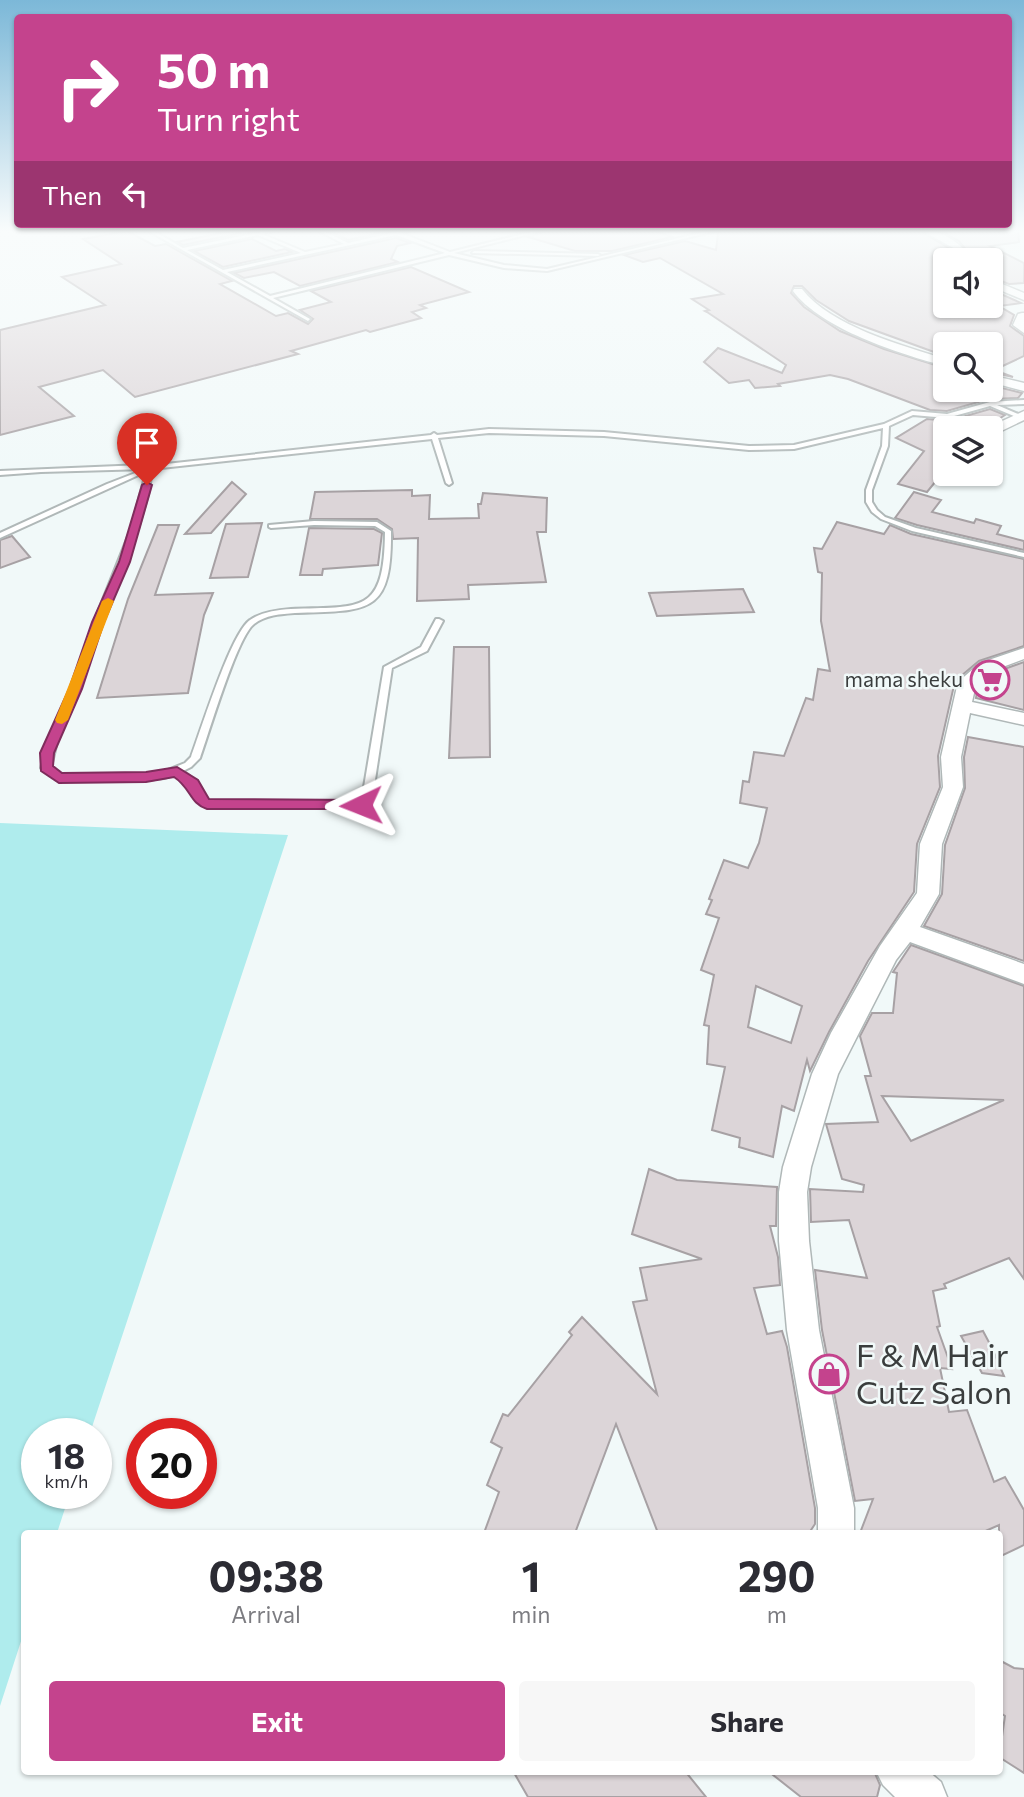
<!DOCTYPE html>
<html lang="en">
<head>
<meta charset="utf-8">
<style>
  :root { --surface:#fff; --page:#f7f7f7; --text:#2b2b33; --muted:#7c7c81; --accent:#c4438d }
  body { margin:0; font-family:Commissioner,sans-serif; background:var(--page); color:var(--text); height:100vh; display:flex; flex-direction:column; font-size:26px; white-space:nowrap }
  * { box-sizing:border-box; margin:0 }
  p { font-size:23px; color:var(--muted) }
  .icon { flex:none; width:38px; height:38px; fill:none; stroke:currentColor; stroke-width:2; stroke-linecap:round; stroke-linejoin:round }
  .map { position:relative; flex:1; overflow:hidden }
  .sheet { position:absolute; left:21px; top:1530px; width:982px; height:245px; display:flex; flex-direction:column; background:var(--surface); border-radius:7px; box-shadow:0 2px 5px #0004 }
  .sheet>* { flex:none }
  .hud { position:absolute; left:14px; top:14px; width:998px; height:214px; border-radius:7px; box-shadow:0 2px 5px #0004; background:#c4438d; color:#fff; overflow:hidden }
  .fabs { position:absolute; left:933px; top:248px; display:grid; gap:14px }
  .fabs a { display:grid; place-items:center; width:70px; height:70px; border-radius:7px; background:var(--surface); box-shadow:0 2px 5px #0004; font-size:35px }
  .speed { position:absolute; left:21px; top:1418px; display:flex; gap:14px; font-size:35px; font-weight:700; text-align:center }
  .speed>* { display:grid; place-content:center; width:91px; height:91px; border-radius:50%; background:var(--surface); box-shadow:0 2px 5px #0004; line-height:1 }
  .speed small { font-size:18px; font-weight:400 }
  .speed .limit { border:10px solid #d22; background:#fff; color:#111 }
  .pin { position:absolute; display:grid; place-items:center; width:60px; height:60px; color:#fff; margin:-72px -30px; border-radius:50% 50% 50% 0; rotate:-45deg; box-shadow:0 0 7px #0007 }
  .pin .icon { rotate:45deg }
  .me { position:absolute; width:77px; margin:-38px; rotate:268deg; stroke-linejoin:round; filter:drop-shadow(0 0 5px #0008) }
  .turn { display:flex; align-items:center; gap:24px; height:147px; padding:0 28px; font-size:32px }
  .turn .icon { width:91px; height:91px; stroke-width:2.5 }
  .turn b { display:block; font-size:49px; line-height:60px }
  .then { display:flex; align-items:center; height:66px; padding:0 28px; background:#0003; gap:14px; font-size:26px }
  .eta { display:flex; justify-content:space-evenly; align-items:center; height:119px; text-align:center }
  .eta b { font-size:42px; font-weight:700; line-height:49px }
  .action { display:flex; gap:14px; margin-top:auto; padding:14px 28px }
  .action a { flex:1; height:80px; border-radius:7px; background:var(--accent); color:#fff; font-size:28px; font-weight:700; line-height:80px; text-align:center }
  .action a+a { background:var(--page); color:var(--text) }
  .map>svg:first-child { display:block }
  .green { fill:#afeced }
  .building { fill:#dcd5d8; stroke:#a7a1a4; stroke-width:2; fill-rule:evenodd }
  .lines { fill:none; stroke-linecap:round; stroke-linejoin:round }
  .service-casing { stroke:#b0b8b8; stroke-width:4 }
  .minor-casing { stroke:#b0b8b8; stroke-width:3 }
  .service { fill:#fff; fill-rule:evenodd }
  .minor { fill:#fff; fill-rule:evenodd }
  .route { fill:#c4438d; stroke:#7f2c5c; stroke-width:2 }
  .slow { fill:#f59e0b }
  .labels { text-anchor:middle; stroke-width:5; stroke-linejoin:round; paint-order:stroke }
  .far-poi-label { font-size:21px; fill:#3a3d3d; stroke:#f1f9f9; text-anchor:end }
  .near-poi-label { font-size:32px; fill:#3a3d3d; stroke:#f1f9f9; text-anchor:start }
</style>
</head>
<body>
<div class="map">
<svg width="1024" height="1797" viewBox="0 0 1024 1797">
  <rect width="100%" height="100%" fill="#f1f9f9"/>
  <polygon class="green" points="0,823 288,835 90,1433 37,1433 37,1493 70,1493 57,1533 24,1533 24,1632 0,1706"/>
  <g class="building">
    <polygon points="235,230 241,233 183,245 177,242"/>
    <polygon points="328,230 385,230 385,232 348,240"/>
    <polygon points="549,230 653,230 672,237 612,251 575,251 528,237"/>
    <polygon points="723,230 919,230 955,252 960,261 945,261 945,306 990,306 990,289 1021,303 999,306 1014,315 1010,326 1024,336 1024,356 994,370 1013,377 990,372 990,345 945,345 945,356 849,321 816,300 802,286 794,286 791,293 804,307 840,331 884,349 945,368 945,390 990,390 990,385 1022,393 1018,398 989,399 947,411 930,410 848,379 830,375 778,384 780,386 755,388 749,380 729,383 704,362 718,348 782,373 786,365 707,312 705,311 709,310 692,299 723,294 660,258 643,262 624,255 685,241 716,250 718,233"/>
    <polygon points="938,230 1018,230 1019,242 990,246 1024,263 1024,283 1009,284 990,277 990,261 975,261 959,241"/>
    <polygon points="127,231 155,246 166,244 232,281 220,284 276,316 288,313 308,324 313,319 300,310 331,302 311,291 411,267 469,292 420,305 426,308 412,312 421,318 370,332 366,330 291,351 298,354 135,397 103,370 39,387 74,416 0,435 0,330 105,305 62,277 121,264 83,239"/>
    <polygon points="396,238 410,243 397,246 391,259 398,262 300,286 274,272 244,278 234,273"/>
    <polygon points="252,239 276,251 285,249 292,252 223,267 194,251"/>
    <polygon points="990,409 1005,415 983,429 952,429 945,426 945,470 927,492 898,484 924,451 896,438 927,419 948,421"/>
    <polygon points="232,482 246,494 211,533 185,534"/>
    <polygon points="412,490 412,496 430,495 429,519 479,518 478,504 481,504 483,493 547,498 546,532 537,532 546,582 468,585 469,599 417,601 418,538 393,539 392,529 377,519 310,519 315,492"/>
    <polygon points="914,492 941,500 932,512 974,523 976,519 1001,526 997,534 1024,541 1024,550 917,525 895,518"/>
    <path d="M 837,522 L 884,534 L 890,525 L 911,534 L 1024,559 L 1024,646 L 979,661 L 955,681 L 938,756 L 940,787 L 917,844 L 914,892 L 868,961 L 829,1032 L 810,1071 L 807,1060 L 794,1111 L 782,1106 L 773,1157 L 739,1147 L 740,1138 L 712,1130 L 725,1067 L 707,1064 L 709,1026 L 704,1025 L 714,975 L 701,970 L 719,918 L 706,914 L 712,900 L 709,899 L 724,860 L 748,868 L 759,843 L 767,808 L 740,803 L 743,781 L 749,782 L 754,752 L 784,756 L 806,698 L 813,700 L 818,669 L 830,671 L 821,621 L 822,573 L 818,572 L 814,548 L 822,549 ZM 756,986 L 802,1006 L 791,1043 L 748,1027 Z"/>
    <polygon points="262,523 248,577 210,578 226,524"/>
    <polygon points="158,525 179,525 155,595 213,593 204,615 188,693 97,698 128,599"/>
    <polygon points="309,528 374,529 382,533 378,565 323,569 322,575 300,575"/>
    <polygon points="12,536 30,557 0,568 0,540"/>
    <polygon points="743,589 754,612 657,616 649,593"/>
    <polygon points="454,647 489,647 490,757 449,758"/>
    <polygon points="1024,662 1024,710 976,698 978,685 993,673"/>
    <polygon points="968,737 1024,747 1024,961 924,926 942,894 945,845 965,788 964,757"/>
    <path d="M 911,945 L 1024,986 L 1024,1279 L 1009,1258 L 944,1284 L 946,1288 L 933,1291 L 940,1326 L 937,1327 L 952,1369 L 940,1368 L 949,1412 L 967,1410 L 994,1482 L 1005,1477 L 1024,1510 L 1024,1545 L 999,1557 L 999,1525 L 981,1533 L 860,1533 L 873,1499 L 855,1501 L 822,1330 L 815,1270 L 867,1278 L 849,1220 L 811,1222 L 810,1189 L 863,1192 L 864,1185 L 842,1179 L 826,1124 L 878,1122 L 865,1076 L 871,1076 L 860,1036 L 872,1013 L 893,1013 L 897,973 L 893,972 ZM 882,1096 L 1004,1100 L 911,1141 Z"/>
    <polygon points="649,1169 677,1180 777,1187 776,1226 770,1226 778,1257 780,1285 754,1288 767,1334 782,1331 787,1347 815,1508 815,1524 809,1533 658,1533 616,1424 575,1533 484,1533 499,1492 487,1485 502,1448 491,1442 503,1414 508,1416 572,1335 569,1332 582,1317 657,1394 633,1302 647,1300 640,1268 702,1259 632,1234"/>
    <polygon points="983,1331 992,1348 1004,1376 982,1373 961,1336"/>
    <polygon points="999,1660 1014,1668 1024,1669 1024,1773 999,1757 1005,1716 999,1712"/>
    <polygon points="513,1771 685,1771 706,1797 528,1797"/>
    <polygon points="768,1771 874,1771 880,1785 877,1797 801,1797"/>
  </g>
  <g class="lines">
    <defs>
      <g id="service">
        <path d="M 147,230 L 152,230 L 183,248 L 270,230 L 278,230 L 262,234 L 305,252 L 344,244 L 317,230 L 322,230 L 348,243 L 392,233 L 387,230 L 397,232 L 413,230 L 401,233 L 450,252 L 539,230 L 546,230 L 454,253 L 504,265 L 547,269 L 713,230 L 720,230 L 547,271 L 504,268 L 449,255 L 273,298 L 310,319 L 308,321 ZM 258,235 L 301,253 L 223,270 L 187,250 ZM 396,235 L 445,253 L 270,296 L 227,272 Z"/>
        <polygon points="474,251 598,254 600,255 598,256 472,253"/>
        <path d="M 1024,400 L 1024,404 L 997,405 L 1023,416 L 1024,417 L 1021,419 L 990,406 L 947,418 L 913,415 L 889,426 L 888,446 L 872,490 L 872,502 L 877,510 L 885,517 L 916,528 L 1024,553 L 1024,557 L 912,531 L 881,519 L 872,512 L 866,502 L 866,490 L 882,446 L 883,428 L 794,449 L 749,450 L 604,436 L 489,433 L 438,438 L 452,483 L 449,485 L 446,483 L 432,439 L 152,469 L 149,491 L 138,529 L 102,622 L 80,688 L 58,737 L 51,767 L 61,775 L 146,774 L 163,772 L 185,763 L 191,757 C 201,730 231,633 250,620 C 261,612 277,610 291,609 C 362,606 384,615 385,532 L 375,526 L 314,525 L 271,528 L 269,527 L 269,525 L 314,521 L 377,522 L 391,531 C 392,616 368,610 295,613 C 281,614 265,615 254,624 C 237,637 209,733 200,758 L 191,767 L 183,771 L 192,778 L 209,801 L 358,802 L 363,793 L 384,667 L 421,647 L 436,619 L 439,619 L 443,621 L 427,651 L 392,668 L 373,793 L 364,807 L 207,807 C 193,801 188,783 175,774 L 164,778 L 146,780 L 59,781 L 41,768 L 49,737 L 72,688 L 94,622 L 131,529 L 147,469 L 41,472 L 0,475 L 0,471 L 166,464 L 431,435 L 434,433 L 437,435 L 489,429 L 604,432 L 749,446 L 794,445 L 884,424 L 912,411 L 947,414 L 990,402 Z"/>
        <polygon points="138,472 143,473 0,538 0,533 107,484"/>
      </g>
      <g id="minor">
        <path d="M 921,230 C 942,230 962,243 973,261 L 963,261 L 957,250 Z"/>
        <polygon points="990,279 1024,293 1024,300 990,286"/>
        <path d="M 794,289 L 802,289 C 830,326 901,345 945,359 L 945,366 C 900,354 821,329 793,291 Z"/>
        <polygon points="1022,313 1024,313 1024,333 1013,325 1018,314"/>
        <polygon points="990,375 1024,383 1024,391 990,382"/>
        <polygon points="1024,411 1024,420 995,434 990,435 990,429 985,429"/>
        <polygon points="1024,648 1024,659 992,671 976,684 972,702 1024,713 1024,725 970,713 961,757 963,787 942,844 939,894 920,927 1024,964 1024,984 910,942 896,960 838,1074 811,1167 807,1192 809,1241 819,1330 854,1508 854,1533 818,1533 818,1508 787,1330 779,1241 779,1192 783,1167 812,1074 831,1033 880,946 917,893 920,844 943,787 941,757 958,682 980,663"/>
        <polygon points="876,1771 928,1771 941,1782 947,1797 895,1797 883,1785"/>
      </g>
    </defs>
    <use href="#service" class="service-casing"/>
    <use href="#minor" class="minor-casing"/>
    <use href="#service" class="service"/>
    <use href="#minor" class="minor"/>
  </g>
  <linearGradient id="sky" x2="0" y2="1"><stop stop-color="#7cb8d8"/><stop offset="0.48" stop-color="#f9fcfc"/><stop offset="1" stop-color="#f9fcfc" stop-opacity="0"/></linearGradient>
  <rect width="1024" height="482" fill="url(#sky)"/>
  <path class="route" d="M 147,482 L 152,485 L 130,562 L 104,622 L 82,689 L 54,753 L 53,766 L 62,773 L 146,772 L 177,767 L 198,780 L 209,799 L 361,800 L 367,802 L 369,805 L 367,809 L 207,809 C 190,804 191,788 174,777 L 146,782 L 59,783 L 41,771 L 40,753 L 69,689 L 92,622 L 119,562 L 142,485 Z"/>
  <polygon class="slow" points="108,598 114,601 68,720 62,724 57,723 55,720 102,601"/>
  <defs>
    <symbol id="supermarket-ring" viewBox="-11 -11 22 22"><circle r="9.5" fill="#f1f9f9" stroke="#c4438d" stroke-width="1.5"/><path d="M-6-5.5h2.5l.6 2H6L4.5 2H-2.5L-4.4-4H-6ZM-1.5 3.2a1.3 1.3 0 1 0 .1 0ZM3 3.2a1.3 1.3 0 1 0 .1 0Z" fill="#c4438d"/></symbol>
    <symbol id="shop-ring" viewBox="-11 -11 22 22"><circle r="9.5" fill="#f1f9f9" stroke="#c4438d" stroke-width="1.5"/><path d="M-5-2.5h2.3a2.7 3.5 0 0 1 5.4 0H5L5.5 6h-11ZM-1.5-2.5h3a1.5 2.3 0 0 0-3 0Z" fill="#c4438d"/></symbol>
  </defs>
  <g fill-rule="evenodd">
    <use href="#supermarket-ring" x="968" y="658" width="44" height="44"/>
    <use href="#shop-ring" x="807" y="1352" width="44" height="44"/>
  </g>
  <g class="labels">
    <g class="far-poi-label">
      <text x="963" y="687">mama sheku</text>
    </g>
    <g class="near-poi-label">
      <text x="856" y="1367">F &amp; M Hair<tspan x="856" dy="37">Cutz Salon</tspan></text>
    </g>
  </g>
</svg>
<div class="fabs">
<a><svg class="icon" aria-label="sound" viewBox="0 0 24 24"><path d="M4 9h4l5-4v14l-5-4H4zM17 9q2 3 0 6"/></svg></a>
<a><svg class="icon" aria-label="search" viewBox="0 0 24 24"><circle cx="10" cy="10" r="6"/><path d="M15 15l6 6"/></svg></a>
<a><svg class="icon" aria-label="layers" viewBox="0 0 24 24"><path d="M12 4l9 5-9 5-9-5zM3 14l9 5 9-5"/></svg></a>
</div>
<div class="speed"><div>18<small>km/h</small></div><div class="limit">20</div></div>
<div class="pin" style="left:147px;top:485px;background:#d93025"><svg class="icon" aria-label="arrive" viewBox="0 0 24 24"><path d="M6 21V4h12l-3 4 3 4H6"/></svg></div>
<svg class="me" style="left:361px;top:805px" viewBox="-20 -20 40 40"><path d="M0-17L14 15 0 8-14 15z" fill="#c4438d" stroke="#fff" stroke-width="4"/></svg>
<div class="hud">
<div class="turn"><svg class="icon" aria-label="right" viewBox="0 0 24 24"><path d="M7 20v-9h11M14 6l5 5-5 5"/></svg><div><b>50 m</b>Turn right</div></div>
<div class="then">Then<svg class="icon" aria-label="left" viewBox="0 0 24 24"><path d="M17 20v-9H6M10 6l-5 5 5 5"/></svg></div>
</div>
<section class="sheet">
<div class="eta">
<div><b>09:38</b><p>Arrival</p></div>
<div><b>1</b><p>min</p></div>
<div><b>290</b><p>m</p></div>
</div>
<div class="action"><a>Exit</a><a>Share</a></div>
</section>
</div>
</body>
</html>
